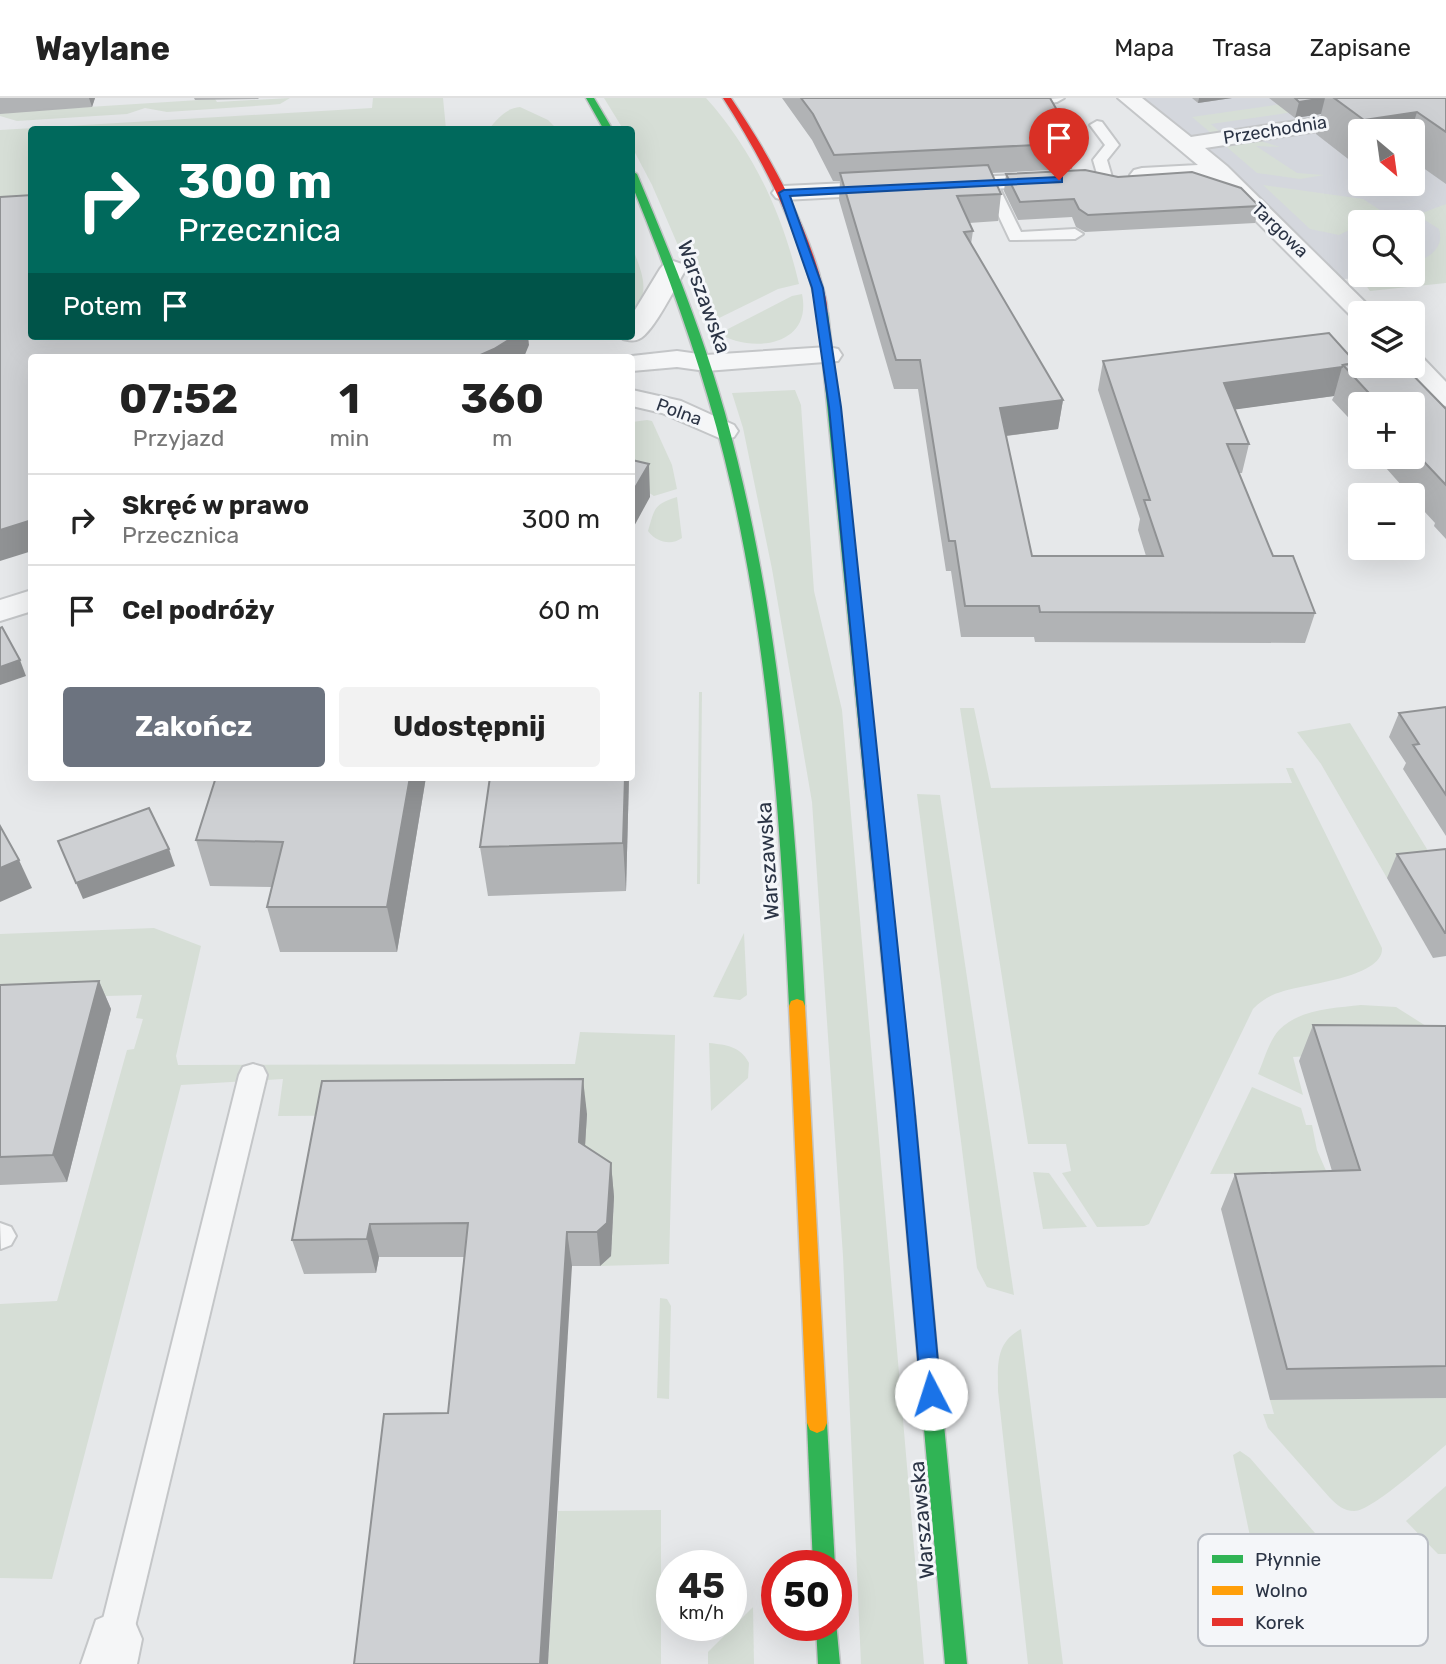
<!DOCTYPE html>
<html lang="pl">
<head>
<meta charset="utf-8">
<style>
  :root { --surface:#fff; --page:#f2f2f2; --text:#222; --muted:#767676; --line:#e0e0e0; --accent:#6c737f }
  body { margin:0; font-family:Rubik,sans-serif; background:var(--page); color:var(--text); height:100vh; display:flex; flex-direction:column; font-size:26px; white-space:nowrap }
  * { box-sizing:border-box; margin:0 }
  p { font-size:23px; color:var(--muted) }
  .icon { flex:none; width:38px; height:38px; fill:none; stroke:currentColor; stroke-width:2; stroke-linecap:round; stroke-linejoin:round }
  .map { position:relative; flex:1; overflow:hidden }
  .details { position:absolute; left:28px; top:256px; width:607px; height:427px; display:flex; flex-direction:column; background:var(--surface); border-radius:7px; box-shadow:0 7px 28px #0002 }
  .details>* { flex:none }
  .top-card { position:absolute; left:28px; top:28px; width:607px; height:214px; border-radius:7px; box-shadow:0 7px 28px #0002; background:#00695c; color:#fff; overflow:hidden }
  .needle { width:46px; rotate:151deg }
  .fabs { position:absolute; left:1348px; top:21px; display:grid; gap:14px }
  .fabs a { display:grid; place-items:center; width:77px; height:77px; border-radius:7px; background:var(--surface); box-shadow:0 7px 28px #0002; font-size:35px }
  .speed { position:absolute; left:656px; top:1452px; display:flex; gap:14px; font-size:35px; font-weight:700; text-align:center }
  .speed>* { display:grid; place-content:center; width:91px; height:91px; border-radius:50%; background:var(--surface); box-shadow:0 7px 28px #0002; line-height:1 }
  .speed small { font-size:18px; font-weight:400 }
  .speed .limit { border:10px solid #d22; background:#fff; color:#111 }
  .pin { position:absolute; display:grid; place-items:center; width:60px; height:60px; color:#fff; margin:-72px -30px; border-radius:50% 50% 50% 0; rotate:-45deg; box-shadow:0 0 7px #0007 }
  .pin .icon { rotate:45deg }
  .me { position:absolute; width:77px; margin:-38px; rotate:355deg; stroke-linejoin:round; filter:drop-shadow(0 0 5px #0008) }
  .turn { display:flex; align-items:center; gap:24px; height:147px; padding:0 35px; font-size:32px }
  .turn .icon { width:91px; height:91px; stroke-width:2.5 }
  .turn b { display:block; font-size:49px; line-height:60px }
  .then { display:flex; align-items:center; height:66px; padding:0 35px; background:#0003; gap:14px; font-size:26px }
  .eta { display:flex; justify-content:space-evenly; align-items:center; height:119px; text-align:center }
  .eta b { font-size:42px; font-weight:700; line-height:49px }
  .button { display:flex; gap:14px; margin-top:auto; padding:14px 35px }
  .button a { flex:1; height:80px; border-radius:7px; background:var(--accent); color:#fff; font-size:28px; font-weight:700; line-height:80px; text-align:center }
  .button a+a { background:var(--page); color:var(--text) }
  ul { padding:0; list-style:none }
  li { display:flex; align-items:center; gap:21px; height:91px; padding:0 35px; border-top:2px solid var(--line) }
  li div { flex:1 }
  li b { display:block; font-size:26px }
  li em { font-style:normal }
  header { display:flex; align-items:center; gap:42px; box-sizing:border-box; height:98px; padding:0 35px; background:var(--surface); border-bottom:2px solid var(--line) }
  header strong { font-size:33px }
  nav { display:flex; gap:38px; margin-inline-start:auto; font-size:24px }
  .map>svg:first-child { display:block }
  .built { fill:#d4d7dd; fill-rule:evenodd }
  .green { fill:#d6ded6 }
  .lines { fill:none; stroke-linecap:round; stroke-linejoin:round }
  .lane-casing { stroke:#c4c6c8; stroke-width:4 }
  .street-casing { stroke:#c4c6c8; stroke-width:4 }
  .fast-casing { stroke:#c4c6c8; stroke-width:3 }
  .slow-casing { stroke:#c4c6c8; stroke-width:3 }
  .jam-casing { stroke:#c4c6c8; stroke-width:3 }
  .lane { fill:#f5f6f7; fill-rule:evenodd }
  .street { fill:#f5f6f7; fill-rule:evenodd }
  .fast { fill:#30b455; fill-rule:evenodd }
  .slow { fill:#ff9f0a; fill-rule:evenodd }
  .jam { fill:#e5322d; fill-rule:evenodd }
  .wall { fill:#b1b3b5 }
  .shaded-wall { fill:#909294 }
  .building { fill:#ced0d3; stroke:#909294; stroke-width:2 }
  .route { fill:#1a73e8; stroke:#114b97; stroke-width:2 }
  .labels { text-anchor:middle; stroke-width:6; stroke-linejoin:round; paint-order:stroke }
  .far-street-label { font-size:18px; fill:#2b3445; stroke:#f4f6f9 }
  .street-label { font-size:21px; fill:#2b3445; stroke:#f4f6f9 }
  .key { fill:#f4f6f9; stroke:#b8bcc3; stroke-width:2 }
  .key-label { font-size:19px; fill:#2b3445 }
</style>
</head>
<body>
<header>
<strong>Waylane</strong>
<nav><a>Mapa</a><a>Trasa</a><a>Zapisane</a></nav>
</header>
<div class="map">
<svg width="1446" height="1566" viewBox="0 0 1446 1566">
  <rect width="100%" height="100%" fill="#e6e8ea"/>
  <path class="built" d="M 1128,0 L 1446,0 L 1446,169 L 1412,173 L 1412,124 L 1360,124 L 1360,177 L 1380,177 L 1336,182 ZM 1360,33 L 1412,33 L 1412,86 L 1360,86 Z"/>
  <g class="green">
    <polygon points="290,0 280,6 269,7 167,14 145,10 127,16 17,23 0,18 0,15 9,14 215,1 217,4"/>
    <polygon points="373,0 443,0 446,31 32,32 31,104 0,106 0,32 372,10"/>
    <path d="M 604,0 L 706,0 C 753,52 783,117 799,186 L 778,191 L 711,224 L 652,87 L 632,49 L 632,32 L 623,31 Z"/>
    <polygon points="1323,0 1390,0 1211,26 1219,33 1211,35 1192,19"/>
    <path d="M 520,9 L 548,22 L 557,31 L 489,31 C 497,21 506,10 520,9 Z"/>
    <polygon points="1257,42 1280,49 1256,48 1297,75 1324,77 1300,81 1257,75 1221,44"/>
    <polygon points="1263,87 1363,101 1386,116 1367,124 1360,124 1360,127 1339,137 1310,131"/>
    <path d="M 1446,106 L 1446,185 L 1370,193 L 1362,182 L 1367,177 L 1412,177 L 1412,166 C 1428,160 1445,151 1439,131 L 1417,117 Z"/>
    <path d="M 632,149 C 643,177 651,193 632,220 L 632,179 L 634,174 Z"/>
    <path d="M 802,196 C 813,249 750,256 716,234 L 724,233 L 792,198 Z"/>
    <polygon points="795,292 801,307 814,493 842,612 924,1566 861,1566 843,1158 812,704 772,471 743,330 732,295"/>
    <polygon points="647,322 652,323 672,367 677,391 654,398 640,389 632,387 632,324"/>
    <path d="M 677,399 L 682,440 C 671,448 656,444 648,433 C 655,410 653,407 677,399 Z"/>
    <polygon points="699,594 702,594 700,786 697,786"/>
    <path d="M 960,610 L 974,610 L 991,690 L 1292,685 L 1286,670 L 1293,670 L 1382,850 C 1384,880 1303,886 1281,894 C 1270,897 1261,903 1253,911 L 1149,1126 L 1144,1128 L 1097,1129 L 1062,1075 L 1071,1073 L 1066,1046 L 1028,1046 Z"/>
    <polygon points="1350,625 1441,774 1387,780 1321,666 1297,634"/>
    <polygon points="917,696 940,697 1014,1197 987,1189 977,1170"/>
    <polygon points="154,830 201,848 176,958 178,967 575,966 580,934 675,937 669,1166 600,1168 611,1158 614,1099 606,1094 582,1094 586,1016 278,1018 283,981 181,987 52,1481 0,1480 0,1206 57,1203 127,952 134,951 143,921 136,920 142,897 0,901 0,836"/>
    <polygon points="744,835 747,897 740,902 713,899"/>
    <path d="M 1361,907 L 1396,909 L 1426,928 L 1308,958 L 1293,959 L 1303,997 L 1258,976 C 1264,962 1269,943 1279,932 C 1299,911 1335,910 1361,907 Z"/>
    <path d="M 709,945 C 727,947 740,948 749,965 L 748,980 L 711,1013 Z"/>
    <polygon points="1252,989 1301,1010 1306,1027 1312,1027 1317,1052 1327,1075 1210,1076"/>
    <polygon points="1033,1074 1049,1075 1087,1129 1043,1131"/>
    <polygon points="660,1200 667,1201 671,1208 669,1301 657,1300"/>
    <path d="M 1021,1231 L 1063,1566 L 1028,1566 L 998,1293 C 998,1267 995,1245 1021,1231 Z"/>
    <path d="M 1446,1300 L 1446,1347 C 1430,1360 1371,1414 1354,1413 C 1344,1413 1337,1407 1330,1400 L 1268,1330 L 1263,1316 L 1274,1316 L 1270,1302 Z"/>
    <path d="M 1240,1353 L 1250,1360 L 1315,1435 C 1299,1440 1263,1459 1251,1443 L 1233,1357 Z"/>
    <polygon points="1446,1388 1446,1456 1438,1456 1406,1423"/>
    <polygon points="661,1412 661,1566 548,1566 558,1413"/>
    <polygon points="753,1509 754,1566 708,1566 708,1554"/>
  </g>
  <g class="lines">
    <defs>
      <g id="lane">
        <polygon points="990,0 1005,0 1009,3 1064,0 1057,4 1006,12"/>
        <polygon points="1097,23 1102,24 1119,47 1107,62 1112,79 1105,83 1098,79 1093,62 1105,47 1090,27"/>
        <polygon points="990,81 997,85 1021,134 1075,131 1083,136 1075,141 1010,142 983,85"/>
        <polygon points="253,966 263,969 267,977 132,1541 127,1553 115,1558 103,1553 98,1541 239,977 243,969"/>
        <polygon points="0,1125 11,1129 16,1138 11,1147 1,1151"/>
      </g>
      <g id="street">
        <polygon points="1118,0 1142,0 1191,39 1446,0 1446,14 1205,50 1227,68 1376,215 1360,215 1360,222 1354,221 1213,80 1142,84 1134,82 1130,77 1134,72 1142,70 1198,67"/>
        <polygon points="1058,75 1066,77 1070,82 1066,87 784,102 776,100 772,95 776,90 784,88"/>
        <path d="M 673,163 L 682,166 L 686,171 C 677,186 653,235 639,241 C 633,244 628,242 623,241 L 621,238 L 632,238 L 632,217 L 660,171 L 664,166 Z"/>
        <polygon points="828,249 838,251 842,257 838,263 706,273 677,269 632,273 632,259 623,259 677,253 706,257"/>
        <polygon points="1412,257 1422,259 1446,284 1446,308 1436,306 1400,268 1412,268"/>
        <polygon points="632,292 681,303 734,327 738,333 734,339 724,342 662,315 632,308"/>
        <polygon points="32,492 32,513 0,523 0,502"/>
        <polygon points="115,1514 134,1522 142,1541 137,1566 81,1566 96,1522"/>
      </g>
      <g id="fast">
        <polygon points="586,0 594,0 613,32 604,32"/>
        <path d="M 632,73 L 637,76 C 670,154 702,233 725,315 C 779,508 795,709 805,908 L 803,913 L 791,913 L 789,908 C 781,734 770,559 731,388 C 708,285 672,185 632,87 Z"/>
        <polygon points="823,212 828,215 915,1018 912,1023 906,1025 900,1023 897,1018 818,215"/>
        <polygon points="928,1255 935,1257 938,1264 967,1566 945,1566 918,1264 921,1257"/>
        <polygon points="817,1315 824,1318 827,1325 835,1468 813,1468 807,1325 810,1318"/>
        <polygon points="836,1524 840,1566 818,1566 816,1528 836,1528"/>
      </g>
      <g id="slow">
        <polygon points="797,901 803,903 805,908 827,1325 824,1332 817,1335 810,1332 807,1325 789,908 791,903"/>
        <polygon points="906,1011 912,1013 915,1018 938,1264 935,1271 928,1273 921,1271 918,1264 897,1018 900,1013"/>
      </g>
      <path id="jam" d="M 723,0 L 731,0 C 768,55 800,112 819,175 C 822,188 829,205 827,217 L 818,215 C 801,136 766,67 723,0 Z"/>
    </defs>
    <use href="#lane" class="lane-casing"/>
    <use href="#street" class="street-casing"/>
    <use href="#fast" class="fast-casing"/>
    <use href="#slow" class="slow-casing"/>
    <use href="#jam" class="jam-casing"/>
    <use href="#lane" class="lane"/>
    <use href="#street" class="street"/>
    <use href="#fast" class="fast"/>
    <use href="#slow" class="slow"/>
    <use href="#jam" class="jam"/>
  </g>
  <g class="wall">
    <polygon points="0,0 95,0 92,9 0,16"/>
    <polygon points="194,0 259,0 258,1 195,2"/>
    <polygon points="782,0 1050,0 1076,45 1072,71 991,75 1001,96 998,123 969,125 973,133 971,146 1063,302 1058,331 1006,338 1032,458 1146,458 1138,432 1140,421 1098,292 1103,263 1356,265 1446,311 1446,441 1434,428 1435,425 1412,400 1412,397 1410,397 1386,370 1388,364 1383,359 1412,359 1412,306 1360,306 1360,332 1332,302 1334,298 1235,311 1249,346 1242,375 1239,375 1273,458 1315,515 1305,545 1035,544 1034,539 961,539 951,473 946,473 918,291 894,291 839,102 840,83 833,83 812,42"/>
    <polygon points="1192,0 1232,0 1198,5"/>
    <polygon points="1269,0 1446,0 1446,86 1412,62 1412,33 1360,33 1360,63 1352,64 1316,36 1321,16 1295,20"/>
    <polygon points="1006,76 1259,108 1255,125 1085,134 1076,129 1072,119 1018,122 1004,93"/>
    <polygon points="1446,609 1446,738 1403,671 1406,665 1389,639 1399,615"/>
    <polygon points="426,679 397,854 280,854 267,809 272,789 210,788 196,742"/>
    <polygon points="629,679 626,793 488,798 480,749"/>
    <polygon points="1446,751 1446,858 1433,860 1387,780 1397,756"/>
    <polygon points="99,883 111,911 67,1084 0,1087 0,887"/>
    <polygon points="1313,927 1446,928 1446,1300 1270,1302 1221,1111 1235,1076 1332,1073 1299,963"/>
    <polygon points="587,1016 585,1048 611,1065 614,1099 611,1158 600,1168 572,1168 448,1315 464,1159 379,1159 376,1175 304,1176 292,1142"/>
  </g>
  <g class="shaded-wall">
    <polygon points="89,0 95,0 92,9"/>
    <polygon points="1199,0 1232,0 1198,5"/>
    <polygon points="1325,0 1321,16 1295,20 1299,4"/>
    <polygon points="1417,14 1411,33 1361,33 1364,22"/>
    <polygon points="1360,38 1360,63 1352,64"/>
    <polygon points="515,238 528,238 529,247 524,259 476,259"/>
    <polygon points="1342,269 1334,298 1217,314 1224,285"/>
    <polygon points="1063,302 1058,331 996,339 1000,310"/>
    <polygon points="649,366 650,399 632,432 632,395"/>
    <polygon points="32,422 32,453 0,463 0,432"/>
    <polygon points="20,562 26,578 0,587 0,569"/>
    <polygon points="410,679 426,679 397,854 387,809"/>
    <polygon points="625,679 629,679 626,793 623,745"/>
    <polygon points="169,751 175,768 83,801 76,785"/>
    <polygon points="19,762 32,790 0,804 0,770"/>
    <polygon points="99,883 111,911 67,1084 53,1057"/>
    <polygon points="583,981 587,1016 583,1079 579,1044"/>
    <polygon points="611,1065 614,1099 611,1158 600,1168 597,1134"/>
    <polygon points="370,1126 379,1159 376,1175 367,1141"/>
    <polygon points="567,1134 572,1168 548,1566 540,1566"/>
  </g>
  <g class="building">
    <polygon points="801,0 1050,0 1076,45 834,57 813,16"/>
    <polygon points="1295,0 1324,0 1299,4"/>
    <polygon points="1334,0 1446,0 1446,34 1417,14 1364,22"/>
    <polygon points="988,67 1001,96 957,98 973,133 964,134 1063,302 1000,310 1032,458 1163,458 1144,402 1150,402 1103,263 1329,235 1356,265 1343,267 1342,269 1224,285 1249,346 1227,346 1273,458 1293,458 1315,515 1040,514 1039,508 965,508 955,443 949,443 920,262 896,262 840,75"/>
    <polygon points="1085,72 1118,79 1192,74 1241,90 1259,108 1088,117 1079,111 1074,101 1020,104 1006,76"/>
    <polygon points="32,97 32,238 515,238 494,251 476,259 32,259 32,422 0,432 0,99"/>
    <polygon points="1360,265 1360,268 1404,268 1446,311 1446,387 1412,351 1412,306 1379,306 1343,267"/>
    <polygon points="632,362 649,366 632,395"/>
    <polygon points="2,529 20,562 0,569 0,530"/>
    <polygon points="1446,609 1446,697 1413,647 1419,646 1399,615"/>
    <polygon points="216,679 410,679 387,809 267,809 283,744 196,742"/>
    <polygon points="490,679 625,679 623,745 480,749"/>
    <polygon points="149,710 169,751 76,785 58,743"/>
    <polygon points="0,728 19,762 0,770"/>
    <polygon points="1446,751 1446,835 1445,835 1397,756"/>
    <polygon points="99,883 53,1057 0,1059 0,887"/>
    <polygon points="1313,927 1446,928 1446,1268 1287,1271 1235,1076 1360,1072"/>
    <polygon points="583,981 579,1044 611,1065 607,1125 597,1134 567,1134 540,1566 354,1566 384,1316 448,1315 468,1125 370,1126 367,1141 292,1142 322,983"/>
  </g>
  <polygon class="route" points="1059,79 1062,79 1062,84 790,98 823,190 841,309 913,995 941,1296 938,1302 931,1305 924,1302 921,1296 895,995 829,309 812,190 779,95 784,92"/>
  <g class="labels">
    <g class="far-street-label">
      <text transform="translate(1275 32) rotate(-9)" y="6">Przechodnia</text>
      <text transform="translate(1280 132) rotate(44)" y="6">Targowa</text>
      <text transform="translate(679 314) rotate(20)" y="6">Polna</text>
    </g>
    <g class="street-label">
      <text transform="translate(704 199) rotate(70)" y="7">Warszawska</text>
      <text transform="translate(768 763) rotate(-94)" y="7">Warszawska</text>
      <text transform="translate(922 1422) rotate(-95)" y="7">Warszawska</text>
    </g>
  </g>
  <rect x="1198" y="1436" width="230" height="112" rx="10" class="key"/>
  <rect x="1212" y="1457" width="31" height="8" fill="#30b455"/>
  <rect x="1212" y="1488" width="31" height="9" fill="#ff9f0a"/>
  <rect x="1212" y="1520" width="31" height="8" fill="#e5322d"/>
  <g class="key-label">
    <text x="1255" y="1468">Płynnie</text>
    <text x="1255" y="1499">Wolno</text>
    <text x="1255" y="1531">Korek</text>
  </g>
</svg>
<div class="fabs">
<a><svg class="needle" viewBox="-14 -14 28 28"><path d="M0-13l5 13h-10z" fill="#e53935"/><path d="M0 13l5-13h-10z" fill="#767676"/></svg></a>
<a><svg class="icon" aria-label="search" viewBox="0 0 24 24"><circle cx="10" cy="10" r="6"/><path d="M15 15l6 6"/></svg></a>
<a><svg class="icon" aria-label="layers" viewBox="0 0 24 24"><path d="M12 4l9 5-9 5-9-5zM3 14l9 5 9-5"/></svg></a>
<a>+</a>
<a>−</a>
</div>
<div class="speed"><div>45<small>km/h</small></div><div class="limit">50</div></div>
<div class="pin" style="left:1059px;top:82px;background:#d93025"><svg class="icon" aria-label="arrive" viewBox="0 0 24 24"><path d="M6 21V4h12l-3 4 3 4H6"/></svg></div>
<svg class="me" style="left:931px;top:1296px" viewBox="-20 -20 40 40"><circle r="19" fill="#fff"/><path d="M0-13L10 11 0 6-10 11z" fill="#1a73e8"/></svg>
<div class="top-card">
<div class="turn"><svg class="icon" aria-label="right" viewBox="0 0 24 24"><path d="M7 20v-9h11M14 6l5 5-5 5"/></svg><div><b>300 m</b>Przecznica</div></div>
<div class="then">Potem<svg class="icon" aria-label="arrive" viewBox="0 0 24 24"><path d="M6 21V4h12l-3 4 3 4H6"/></svg></div>
</div>
<section class="details">
<div class="eta">
<div><b>07:52</b><p>Przyjazd</p></div>
<div><b>1</b><p>min</p></div>
<div><b>360</b><p>m</p></div>
</div>
<ul>
<li><svg class="icon" aria-label="right" viewBox="0 0 24 24"><path d="M7 20v-9h11M14 6l5 5-5 5"/></svg><div><b>Skręć w prawo</b><p>Przecznica</p></div><em>300 m</em></li>
<li><svg class="icon" aria-label="arrive" viewBox="0 0 24 24"><path d="M6 21V4h12l-3 4 3 4H6"/></svg><div><b>Cel podróży</b></div><em>60 m</em></li>
</ul>
<div class="button"><a>Zakończ</a><a>Udostępnij</a></div>
</section>
</div>
</body>
</html>
